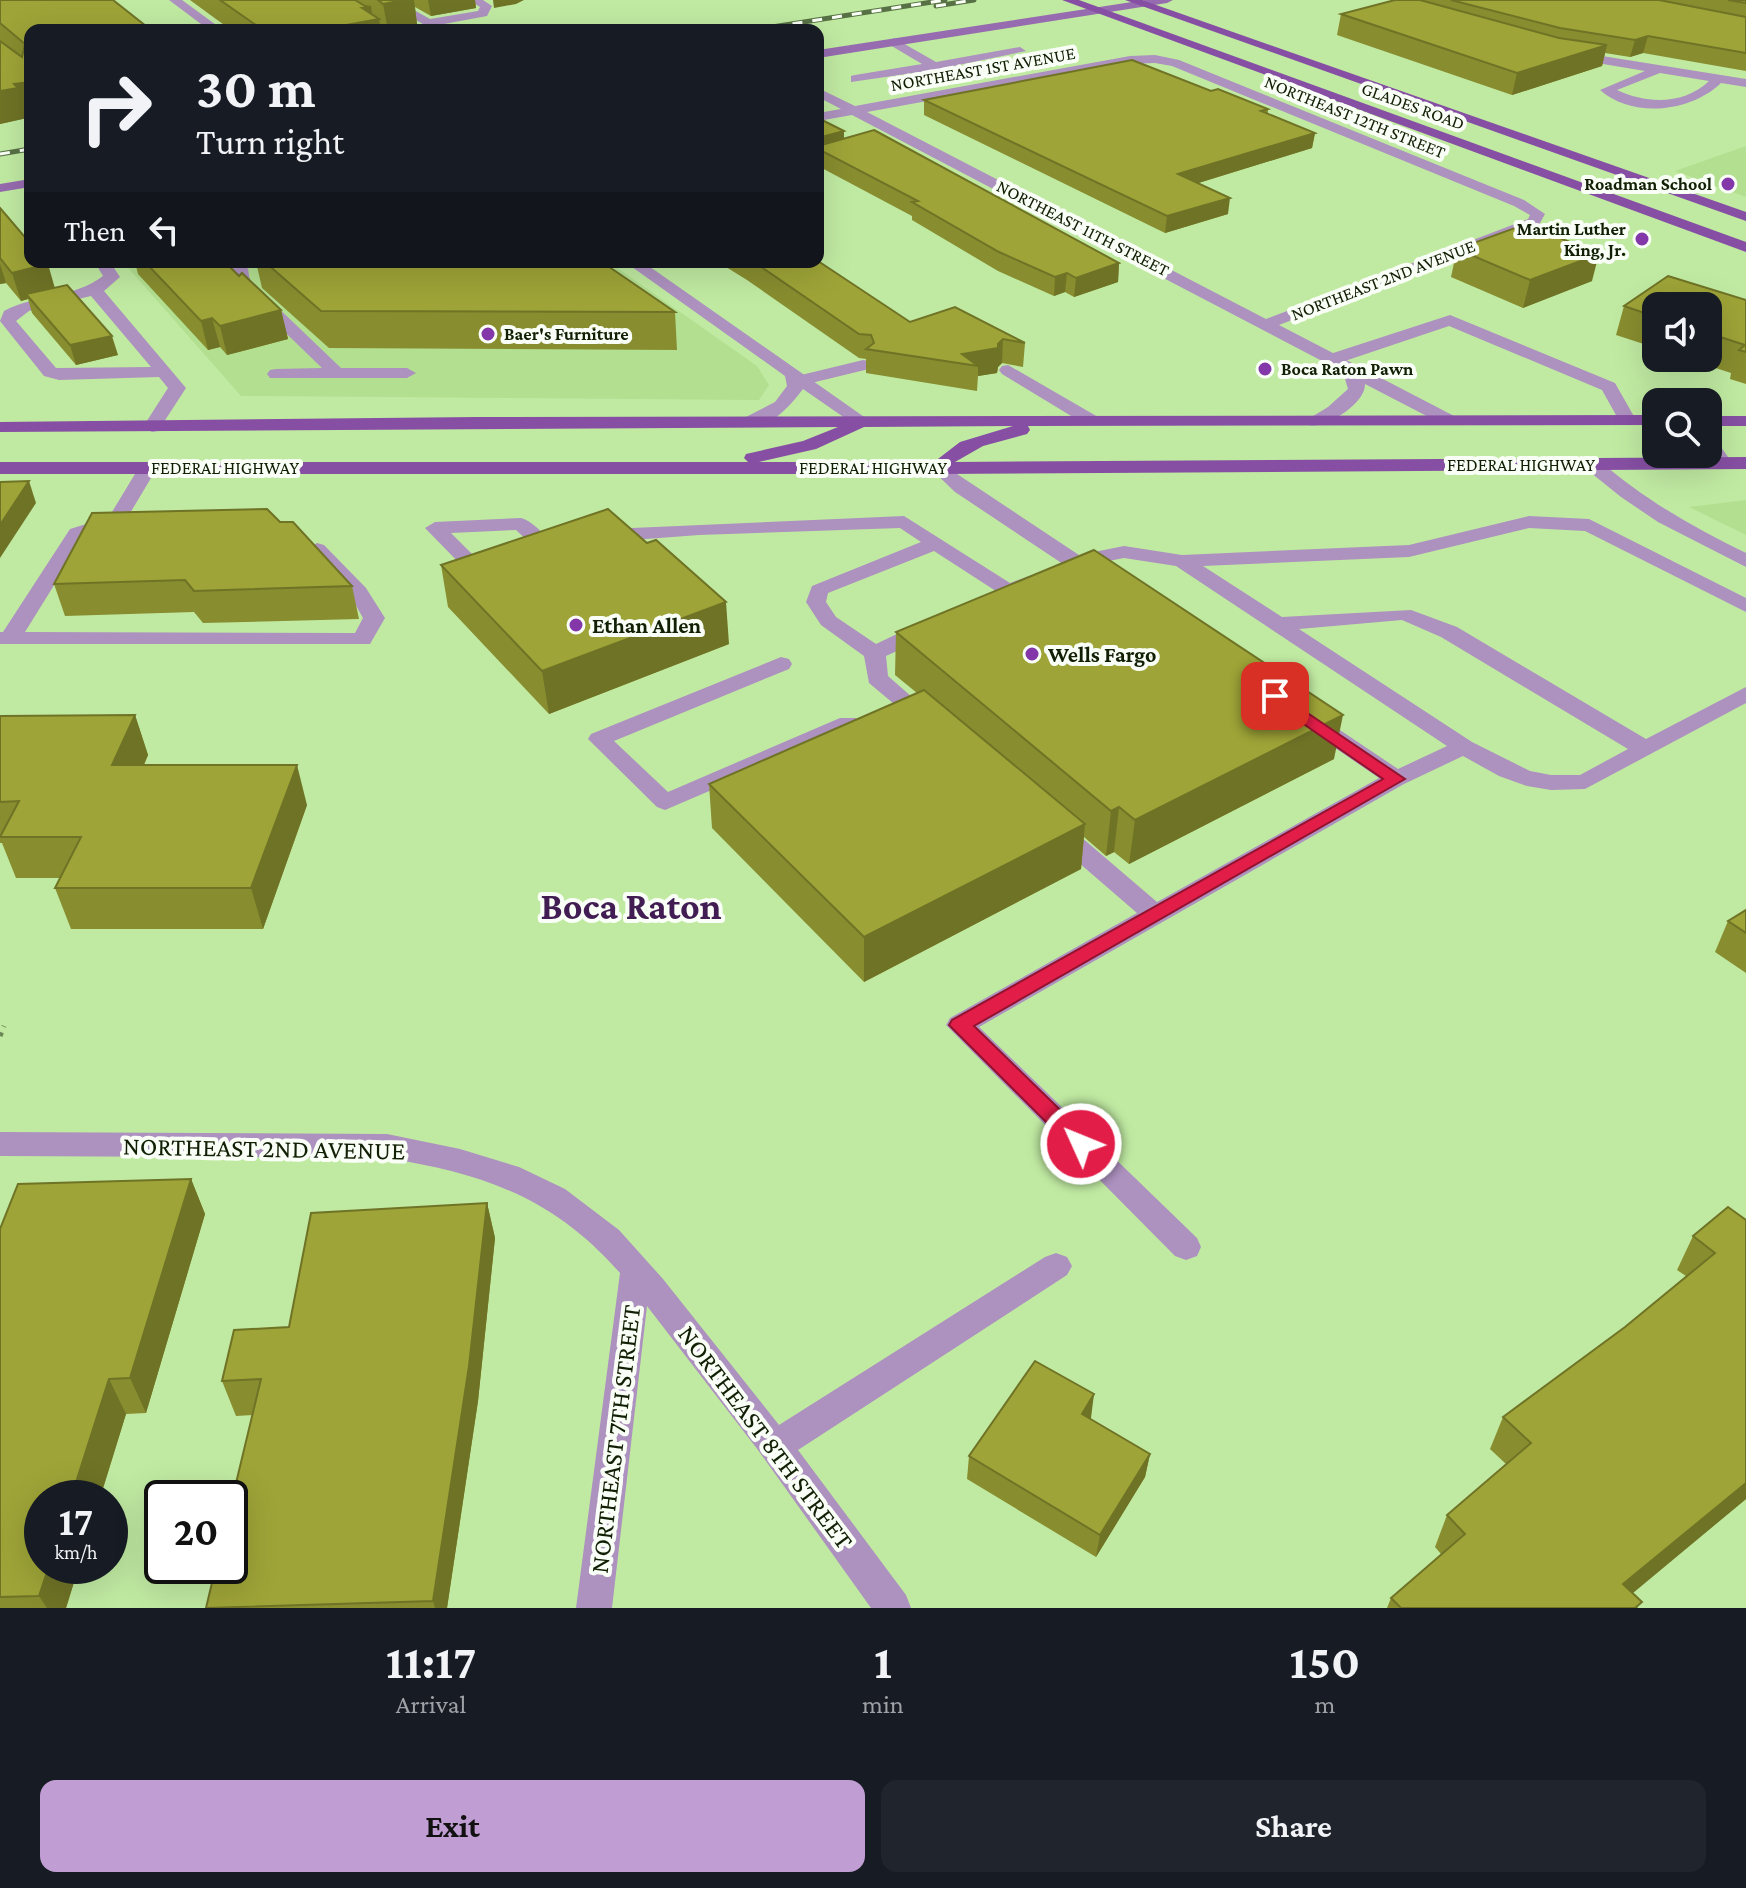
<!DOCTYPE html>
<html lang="en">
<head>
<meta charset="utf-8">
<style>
  :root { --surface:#171b24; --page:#20242c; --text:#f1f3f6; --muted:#9ea1a6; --accent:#c09ed3 }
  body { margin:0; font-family:"Crimson Pro",serif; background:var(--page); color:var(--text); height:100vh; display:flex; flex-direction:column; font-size:30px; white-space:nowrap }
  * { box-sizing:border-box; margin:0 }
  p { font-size:26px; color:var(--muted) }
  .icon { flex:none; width:44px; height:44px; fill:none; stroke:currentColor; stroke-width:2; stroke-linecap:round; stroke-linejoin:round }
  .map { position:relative; height:1608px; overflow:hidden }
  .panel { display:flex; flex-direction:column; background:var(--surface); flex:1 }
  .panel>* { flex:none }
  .top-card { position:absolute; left:24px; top:24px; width:800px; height:244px; border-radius:16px; box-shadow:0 8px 32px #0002; background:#171b24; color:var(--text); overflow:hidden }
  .buttons { position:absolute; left:1642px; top:292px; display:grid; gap:16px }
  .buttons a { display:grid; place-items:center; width:80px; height:80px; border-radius:16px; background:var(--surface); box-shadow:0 8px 32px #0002; font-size:40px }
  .speed { position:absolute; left:24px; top:1480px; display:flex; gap:16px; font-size:40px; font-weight:700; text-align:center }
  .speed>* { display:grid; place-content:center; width:104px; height:104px; border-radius:50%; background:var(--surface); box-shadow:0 8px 32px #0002; line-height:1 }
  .speed small { font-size:20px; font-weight:400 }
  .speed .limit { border:4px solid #111; border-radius:12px; background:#fff; color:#111 }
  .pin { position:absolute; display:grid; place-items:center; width:68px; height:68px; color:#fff; margin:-34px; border-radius:16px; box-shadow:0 4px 12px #0006 }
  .me { position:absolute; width:88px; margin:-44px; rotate:314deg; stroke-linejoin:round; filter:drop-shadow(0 0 6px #0008) }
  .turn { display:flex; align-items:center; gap:28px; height:168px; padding:0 40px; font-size:36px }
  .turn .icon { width:104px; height:104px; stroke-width:2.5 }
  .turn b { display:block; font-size:56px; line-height:68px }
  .then { display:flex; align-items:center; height:76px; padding:0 40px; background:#0003; gap:16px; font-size:30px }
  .eta { display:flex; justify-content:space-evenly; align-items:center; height:136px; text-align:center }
  .eta b { font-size:48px; font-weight:700; line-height:56px }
  .cta { display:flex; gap:16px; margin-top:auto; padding:16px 40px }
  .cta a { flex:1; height:92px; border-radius:16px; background:var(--accent); color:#111; font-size:32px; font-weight:700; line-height:92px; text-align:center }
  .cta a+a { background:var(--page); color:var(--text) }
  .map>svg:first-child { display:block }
  .built { fill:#b2df90 }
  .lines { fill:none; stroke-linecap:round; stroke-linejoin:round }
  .path { stroke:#6b8755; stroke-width:5; stroke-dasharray:4 6; stroke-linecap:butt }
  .service { fill:#ad91bf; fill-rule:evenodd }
  .minor { fill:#ad91bf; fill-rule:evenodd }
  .secondary { fill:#966baf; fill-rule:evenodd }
  .primary { fill:#864fa3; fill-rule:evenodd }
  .rail-casing { stroke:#587144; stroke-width:5 }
  .rail { stroke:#f9fef6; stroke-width:3; stroke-dasharray:10; stroke-linecap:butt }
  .wall { fill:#888d2f }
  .shaded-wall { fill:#6f7326 }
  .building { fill:#9ea437; stroke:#6f7326; stroke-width:2 }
  .route { fill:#e11d48; stroke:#92132f; stroke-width:2 }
  .poi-dot { fill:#8337a9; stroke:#f9fef6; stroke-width:3 }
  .labels { text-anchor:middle; stroke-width:8; stroke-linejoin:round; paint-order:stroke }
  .far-street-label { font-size:18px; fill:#111f04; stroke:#f9fef6 }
  .far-poi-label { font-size:18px; font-weight:bold; fill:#111f04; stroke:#f9fef6; text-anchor:end }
  .poi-label { font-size:22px; font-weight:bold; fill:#111f04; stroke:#f9fef6; text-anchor:start }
  .near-street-label { font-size:26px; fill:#111f04; stroke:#f9fef6 }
  .town-label { font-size:38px; font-weight:bold; fill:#411d53; stroke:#f9fef6 }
</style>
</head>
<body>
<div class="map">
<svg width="1746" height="1608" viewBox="0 0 1746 1608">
  <rect width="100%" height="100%" fill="#c0eaa2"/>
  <g class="built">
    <polygon points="1746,146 1746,197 1675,171"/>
    <polygon points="123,262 609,262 757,366 769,385 759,400 241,396"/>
    <polygon points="1746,500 1746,535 1689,507"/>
  </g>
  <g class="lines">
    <polyline class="path" points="0,1036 4,1026"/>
    <g class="service">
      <polygon points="169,0 182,0 223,30 209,30"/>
      <polygon points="382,0 396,0 430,19 478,11 480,7 469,0 483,0 492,6 487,16 428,27"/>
      <polygon points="894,38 936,62 1020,47 1026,51 934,70 851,82 851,76 855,75 922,64 890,45 888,42"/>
      <path d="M 1571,51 L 1746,79 L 1746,87 L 1721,83 C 1691,112 1633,119 1600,90 L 1645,71 L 1567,58 L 1567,52 ZM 1660,73 L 1709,81 C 1684,105 1647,104 1617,90 Z"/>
      <path d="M 129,262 L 114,268 L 120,277 L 104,291 L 186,388 L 158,431 L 152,432 L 143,427 L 168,388 L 159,377 L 59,380 L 44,376 L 0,321 L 4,311 C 36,294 75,298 103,276 L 97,266 L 99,263 ZM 91,296 L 151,367 L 56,368 L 16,321 L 29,311 Z"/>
      <polygon points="225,262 242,262 248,269 250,281 341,368 407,368 416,373 407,378 270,378 267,374 270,370 276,369 322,368 236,285 232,270"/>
      <polygon points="1450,315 1615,383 1636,420 1627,425 1621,424 1602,390 1449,326 1339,363 1327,363 1324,359 1327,355"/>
      <polygon points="863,360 869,361 872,365 869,369 803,385 794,380 797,376"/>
      <polygon points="1008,365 1098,417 1101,421 1098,425 1086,425 1002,374 999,370 1002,366"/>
      <polygon points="1708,436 1714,437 1733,464 1731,468 1717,468 1708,454"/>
      <polygon points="148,462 157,468 123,525 84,537 25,632 355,633 363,618 350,595 307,549 317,543 324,545 366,588 385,618 370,644 0,644 0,632 3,632 70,529 109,517 141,464"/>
      <path d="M 939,462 L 1079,555 L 1124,546 L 1182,555 L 1409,545 L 1529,516 L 1589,519 L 1746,598 L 1746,612 L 1585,531 L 1529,528 L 1409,557 L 1203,566 L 1282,617 L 1411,610 L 1457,627 L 1646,739 L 1746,687 L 1746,703 L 1585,789 L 1551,790 L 1527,786 L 1499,776 L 1463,756 L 1404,784 L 979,1027 L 1197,1238 L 1201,1247 L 1197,1256 L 1186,1260 L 1175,1256 L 946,1025 L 950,1018 L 1137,913 L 1049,837 L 1046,831 L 1049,825 L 1067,825 L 1157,902 L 1379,778 L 1303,726 L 1300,721 L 1303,716 L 1319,716 L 1398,769 L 1447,746 L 1176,566 L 1124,558 L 1093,564 L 1095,568 L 1092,572 L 1085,574 L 1066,566 L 955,492 L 930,468 ZM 1402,620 L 1441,637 L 1628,749 L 1580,775 L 1551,775 L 1530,771 L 1472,742 L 1299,629 Z"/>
      <polygon points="904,516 1010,583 1032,575 1042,581 1016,595 1002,595 934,551 828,593 826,602 836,617 876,644 918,624 934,624 937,629 934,634 886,656 888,676 937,719 934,724 918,724 869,683 864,656 821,625 806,602 812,586 921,542 900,528 699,535 632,540 605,546 595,540 598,536 632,528"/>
      <path d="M 521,518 C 538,523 546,542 564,546 L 567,550 L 564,554 L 543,555 L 516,530 L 451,533 L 481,563 L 492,560 L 502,566 L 499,570 L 477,576 L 470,574 L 425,528 L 435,522 Z"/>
      <polygon points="781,657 789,659 792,664 789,669 614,741 668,792 840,718 856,718 859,723 856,728 665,810 657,807 588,739 591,734"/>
    </g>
    <g class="minor">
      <path d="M 1155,55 L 1179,60 L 1524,200 L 1545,214 L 1539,225 L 1279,325 L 1456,417 L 1459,421 L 1456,425 L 1444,425 L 1365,384 C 1366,403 1326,429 1308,425 L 1305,421 L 1328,407 L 1348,389 L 1343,372 L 852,115 L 818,121 L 818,113 L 841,109 L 818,97 L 818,88 L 855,106 L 1130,56 ZM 1155,63 L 1172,66 L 1514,206 L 1530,215 L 1528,219 L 1266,319 L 867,112 L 1130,64 Z"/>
      <path d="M 625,262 L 643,262 L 870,421 L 867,425 L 855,425 L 803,389 C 791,405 769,431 746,425 L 743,421 L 746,417 L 775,402 L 787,386 L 785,376 Z"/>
      <path d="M 1592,458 L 1599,460 C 1643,499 1693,527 1746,553 L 1746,567 L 1658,522 L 1621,497 L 1585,468 L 1583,464 Z"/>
      <path d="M 0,1132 L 387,1134 L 460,1149 L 519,1167 L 565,1189 L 619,1230 L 663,1279 L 779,1425 L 1045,1257 L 1056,1253 L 1067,1257 L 1072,1266 L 1067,1275 L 798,1450 L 906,1595 L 911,1608 L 871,1608 L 758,1450 L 647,1306 L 612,1608 L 576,1608 L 620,1273 C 553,1197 484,1174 387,1158 L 0,1156 Z"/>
    </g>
    <g class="secondary">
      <polygon points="1145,0 1173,0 1167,3 818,58 818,50"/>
      <polygon points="30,179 30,187 0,192 0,184"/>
    </g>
    <g class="primary">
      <polygon points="1062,0 1079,0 1746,242 1746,252"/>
      <polygon points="1125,0 1142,0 1746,212 1746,221"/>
      <path d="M 1656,415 L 1656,425 L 1028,426 L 1030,430 L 1027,434 L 983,446 L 955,462 L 1746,457 L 1746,469 L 939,474 L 0,474 L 0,462 L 748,462 L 744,458 L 746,454 L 803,441 L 838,427 L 0,432 L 0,422 L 477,417 ZM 1013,426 L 960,442 L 934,462 L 759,462 L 816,449 L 864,427 Z"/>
      <rect x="1708" y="416" width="38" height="10"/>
    </g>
    <defs>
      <g id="rail">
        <polyline points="936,6 974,0"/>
        <polyline points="753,30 945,0"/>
        <polyline points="0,154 30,149"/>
      </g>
    </defs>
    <use href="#rail" class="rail-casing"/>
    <use href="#rail" class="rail"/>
  </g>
  <g class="wall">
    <polygon points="0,0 113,0 26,114 27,118 0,124"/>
    <polygon points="190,0 475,0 476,8 431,16 415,7 417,24 390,30 387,30 380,25 381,30 231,30"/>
    <polygon points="1395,0 1746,0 1746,71 1643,53 1630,57 1605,53 1602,66 1512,95 1337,35 1341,14"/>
    <polygon points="1211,91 1268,109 1268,114 1315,133 1312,148 1198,183 1228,214 1165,233 924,115 924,100"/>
    <polygon points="818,118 844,139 1119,263 1118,282 1074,297 1065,292 1054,296 998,271 912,220 912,216 818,166"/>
    <polygon points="0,208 55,288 118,355 76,365 32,313 28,299 21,301 6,283 0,284"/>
    <polygon points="1457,249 1592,281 1523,308 1451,277"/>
    <polygon points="135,262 225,262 239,276 281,310 288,339 227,355 220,347 208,350 138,274"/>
    <polygon points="256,262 602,262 675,312 677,350 329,348 262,288"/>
    <polygon points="718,262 818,262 910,322 1025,343 1023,367 1002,363 998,367 997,373 978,376 977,391 866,373 866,359 859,358 747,280"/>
    <polygon points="1746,300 1746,384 1730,379 1731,373 1685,358 1708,358 1708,306 1656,306 1656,348 1616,335 1624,306"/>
    <polygon points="280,522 352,586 359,619 203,623 194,612 65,616 54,584"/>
    <polygon points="441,565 729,644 549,714 448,607"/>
    <polygon points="896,632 1334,759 1129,864 1114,852 1106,856 1084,837 1081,869 864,982 712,828 709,784 917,693 895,675"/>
    <polygon points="135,715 148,755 144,765 307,805 263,929 71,929 55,888 60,878 16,878 2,843 0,843 0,716"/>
    <polygon points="1746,910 1746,973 1715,952 1728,921"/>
    <polygon points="191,1179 205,1214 146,1413 126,1414 66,1608 0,1608 0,1229"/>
    <polygon points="487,1203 495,1238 478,1401 447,1608 206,1608 253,1415 236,1416 222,1381"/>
    <polygon points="1728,1207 1746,1499 1632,1593 1638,1608 1387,1608 1391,1598 1441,1554 1435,1547 1447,1515 1506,1464 1490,1449 1503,1417 1625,1327 1686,1276 1677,1270 1693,1236"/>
    <polygon points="1091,1418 1091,1419 1150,1454 1145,1477 1096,1557 967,1479 969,1456"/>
  </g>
  <g class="shaded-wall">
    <polygon points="404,0 414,0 417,24 388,30 383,4"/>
    <polygon points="428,0 475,0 476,8 431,16"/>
    <polygon points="493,0 524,0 516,4 494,8"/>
    <polygon points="371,7 373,20 379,19 381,30 319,30 362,8"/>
    <polygon points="1648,36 1643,53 1630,57 1635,40"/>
    <polygon points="1607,45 1602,66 1512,95 1517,73"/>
    <polygon points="30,82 30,114 26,114 27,118 0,124 0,91 14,84"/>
    <polygon points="844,131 844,148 818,149 818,138"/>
    <polygon points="1315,133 1312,148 1176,190 1178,174"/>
    <polygon points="1230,198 1228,214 1165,233 1167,216"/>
    <polygon points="1599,254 1592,281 1523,308 1530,280"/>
    <polygon points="1119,263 1118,282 1074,297 1076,278"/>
    <polygon points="0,264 6,283 0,284"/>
    <polygon points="48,264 56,292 26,294 28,299 21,301 12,273"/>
    <polygon points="1067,273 1065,292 1054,296 1055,277"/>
    <polygon points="281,310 288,339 227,355 220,326"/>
    <polygon points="212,318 220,347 208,350 201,321"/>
    <polygon points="112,336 118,355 76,365 70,345"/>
    <polygon points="1003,339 1002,363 998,367 997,373 978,376 978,366 962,354 998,344"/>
    <polygon points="29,481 36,503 0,558 0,525"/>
    <polygon points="726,602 729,644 549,714 542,671"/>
    <polygon points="135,715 148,755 126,805 112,765"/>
    <polygon points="1343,715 1334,759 1129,864 1135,820"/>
    <polygon points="297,765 307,805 263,929 251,888"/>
    <polygon points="1119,807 1114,852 1106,856 1111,811"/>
    <polygon points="1085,824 1081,869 864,982 864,937"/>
    <polygon points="191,1179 205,1214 146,1413 130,1378"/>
    <polygon points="487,1203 495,1238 478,1401 447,1608 435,1608 433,1601"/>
    <polygon points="109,1379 126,1414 100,1498 71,1498"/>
    <polygon points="1094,1394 1091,1418 1079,1437 1082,1414"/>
    <polygon points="1150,1454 1145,1477 1096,1557 1100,1535"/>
    <polygon points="1746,1483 1746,1499 1615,1608 1623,1584"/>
    <polygon points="49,1566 79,1566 66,1608 47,1608 39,1596"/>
  </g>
  <g class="building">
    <polygon points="0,0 113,0 151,30 30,30 30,82 14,84 18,88 0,91 0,41 22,57 25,44 0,23"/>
    <polygon points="220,0 355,0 365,6 371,7 362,8 379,19 319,30 263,30"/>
    <polygon points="378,0 404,0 383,4"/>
    <polygon points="1395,0 1420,0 1559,38 1607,45 1517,73 1341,14"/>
    <polygon points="1451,0 1659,0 1746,17 1746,53 1648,36 1635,40 1560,28"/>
    <polygon points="1728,0 1746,0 1746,3"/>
    <polygon points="1132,60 1211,91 1218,89 1268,109 1261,111 1315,133 1178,174 1230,198 1167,216 924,100"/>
    <polygon points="818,118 844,131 818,138"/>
    <polygon points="874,130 1119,263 1076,278 1067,273 1055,277 999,252 912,202 918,201 818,149 818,146"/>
    <polygon points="0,208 30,243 30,262 46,262 48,264 12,273 0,258"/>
    <polygon points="1526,224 1599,254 1530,280 1457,249"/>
    <polygon points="818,261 910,322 955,307 1025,343 1003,339 998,344 998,348 962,354 978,366 866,349 874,343 871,335 859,334 754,262 818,262"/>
    <polygon points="145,262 225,262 239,276 242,273 281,310 220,326 212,318 201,321"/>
    <polygon points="265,262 602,262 675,312 321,311"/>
    <polygon points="1668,276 1746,300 1746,352 1739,350 1745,345 1708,333 1708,306 1656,306 1656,317 1624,306"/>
    <polygon points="67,285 112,336 70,345 26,294"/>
    <polygon points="29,481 0,525 0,482"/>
    <polygon points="267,509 280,522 293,522 352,586 194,591 185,580 54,584 92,513"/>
    <polygon points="608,509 647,543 656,540 726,602 542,671 441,565"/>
    <polygon points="1094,550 1343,715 1135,820 1119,807 1111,811 896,632"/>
    <polygon points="924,690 1085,824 864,937 709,784"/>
    <polygon points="135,715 112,765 297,765 251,888 55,888 81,837 0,837 19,801 0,802 0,716"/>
    <polygon points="1746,910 1746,933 1728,921"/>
    <polygon points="191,1179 130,1378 109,1379 71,1498 42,1498 42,1566 49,1566 39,1596 0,1597 0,1229 18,1184"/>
    <polygon points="487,1203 469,1366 433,1601 206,1608 216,1566 230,1566 230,1508 261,1379 222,1381 234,1330 289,1327 311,1213"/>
    <polygon points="1728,1207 1746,1220 1746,1483 1623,1584 1642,1602 1635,1608 1401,1608 1391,1598 1465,1534 1447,1515 1531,1443 1503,1417 1625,1327 1715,1253 1693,1236"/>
    <polygon points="1035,1361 1094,1394 1082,1414 1150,1454 1100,1535 969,1456"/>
  </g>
  <polygon class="route" points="1275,691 1405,779 974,1026 1089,1138 1093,1144 1089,1150 1081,1153 1074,1150 949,1025 952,1020 1383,779 1269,700 1267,696 1269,693"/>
  <g class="poi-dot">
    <circle cx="1728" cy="184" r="8"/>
    <circle cx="1642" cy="239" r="8"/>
    <circle cx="488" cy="334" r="8"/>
    <circle cx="1265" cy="369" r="8"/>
    <circle cx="576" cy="625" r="8"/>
    <circle cx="1032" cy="654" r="8"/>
  </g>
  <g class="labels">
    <g class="far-street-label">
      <text transform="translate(983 69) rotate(-10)" y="6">NORTHEAST 1ST AVENUE</text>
      <text transform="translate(1413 106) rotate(20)" y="6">GLADES ROAD</text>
      <text transform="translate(1355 117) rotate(22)" y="6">NORTHEAST 12TH STREET</text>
      <text transform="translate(1083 228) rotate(27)" y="6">NORTHEAST 11TH STREET</text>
      <text transform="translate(1383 280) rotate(-21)" y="6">NORTHEAST 2ND AVENUE</text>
      <text x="1521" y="471">FEDERAL HIGHWAY</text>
      <text x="225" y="474">FEDERAL HIGHWAY</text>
      <text x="873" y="474">FEDERAL HIGHWAY</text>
    </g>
    <g class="far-poi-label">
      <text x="1712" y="190">Roadman School</text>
      <text x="1626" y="235">Martin Luther<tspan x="1626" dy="21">King, Jr.</tspan></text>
      <text x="504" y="340" text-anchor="start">Baer's Furniture</text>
      <text x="1281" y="375" text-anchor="start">Boca Raton Pawn</text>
    </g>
    <g class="poi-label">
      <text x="592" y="633">Ethan Allen</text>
      <text x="1048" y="662">Wells Fargo</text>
    </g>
    <g class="near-street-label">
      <text transform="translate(264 1148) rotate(1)" y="9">NORTHEAST 2ND AVENUE</text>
      <text transform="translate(766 1437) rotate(53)" y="9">NORTHEAST 8TH STREET</text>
      <text transform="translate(615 1439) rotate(-83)" y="9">NORTHEAST 7TH STREET</text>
    </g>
    <g class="town-label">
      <text x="631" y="919">Boca Raton</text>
    </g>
  </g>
</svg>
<div class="buttons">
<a><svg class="icon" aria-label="sound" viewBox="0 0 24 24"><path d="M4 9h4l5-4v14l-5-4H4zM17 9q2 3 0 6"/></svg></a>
<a><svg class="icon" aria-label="search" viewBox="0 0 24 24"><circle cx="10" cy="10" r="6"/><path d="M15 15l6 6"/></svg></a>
</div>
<div class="speed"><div>17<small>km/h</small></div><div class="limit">20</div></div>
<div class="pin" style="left:1275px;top:696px;background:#d93025"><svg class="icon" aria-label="arrive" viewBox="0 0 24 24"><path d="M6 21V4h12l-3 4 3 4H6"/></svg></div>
<svg class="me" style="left:1081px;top:1144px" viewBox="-20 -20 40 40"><circle r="17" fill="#e11d48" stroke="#fff" stroke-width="3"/><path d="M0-11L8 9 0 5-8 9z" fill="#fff"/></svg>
<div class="top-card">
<div class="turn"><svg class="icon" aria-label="right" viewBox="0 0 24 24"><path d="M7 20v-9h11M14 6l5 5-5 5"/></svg><div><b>30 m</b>Turn right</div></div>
<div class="then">Then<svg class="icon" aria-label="left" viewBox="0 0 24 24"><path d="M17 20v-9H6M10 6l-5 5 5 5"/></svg></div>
</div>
</div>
<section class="panel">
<div class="eta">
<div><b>11:17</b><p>Arrival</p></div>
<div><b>1</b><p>min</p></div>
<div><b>150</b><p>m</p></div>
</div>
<div class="cta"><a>Exit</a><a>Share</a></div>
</section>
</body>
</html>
